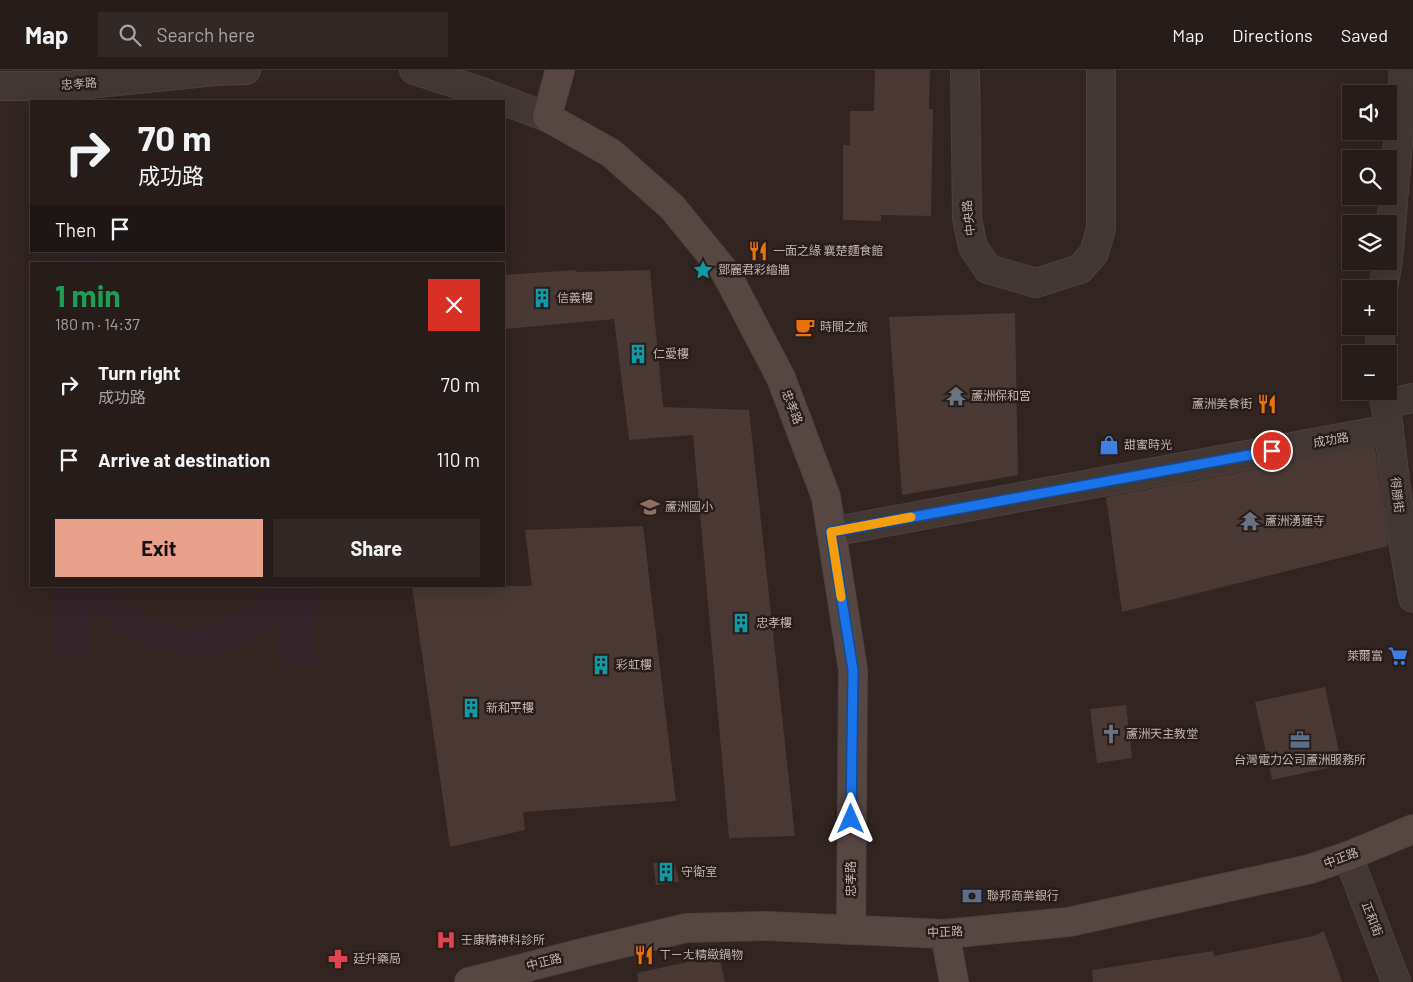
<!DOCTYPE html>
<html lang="en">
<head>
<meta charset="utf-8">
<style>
  :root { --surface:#261c19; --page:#322926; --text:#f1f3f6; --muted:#a4a1a2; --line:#423a38; --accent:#e8a08b }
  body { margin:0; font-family:Barlow,"Noto Sans TC",sans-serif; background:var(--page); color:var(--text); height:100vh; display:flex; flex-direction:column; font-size:19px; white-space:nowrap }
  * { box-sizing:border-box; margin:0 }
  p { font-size:16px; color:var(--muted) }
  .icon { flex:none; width:28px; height:28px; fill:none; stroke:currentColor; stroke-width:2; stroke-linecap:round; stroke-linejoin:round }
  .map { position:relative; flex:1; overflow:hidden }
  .drawer { position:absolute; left:30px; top:192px; width:475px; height:325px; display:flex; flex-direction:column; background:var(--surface); border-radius:0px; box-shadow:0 5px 20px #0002,0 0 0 1px var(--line) }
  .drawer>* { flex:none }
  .banner { position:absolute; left:30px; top:30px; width:475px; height:152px; border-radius:0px; box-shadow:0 5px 20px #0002,0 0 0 1px var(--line); background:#261c19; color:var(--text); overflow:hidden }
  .fabs { position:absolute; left:1342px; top:15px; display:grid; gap:10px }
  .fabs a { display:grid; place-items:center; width:55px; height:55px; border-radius:0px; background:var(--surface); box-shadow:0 5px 20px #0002,0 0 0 1px var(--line); font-size:25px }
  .pin { position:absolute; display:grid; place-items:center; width:42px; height:42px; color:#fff; margin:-21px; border:2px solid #fff; border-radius:50%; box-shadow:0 1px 5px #0007 }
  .me { position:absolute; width:55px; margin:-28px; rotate:0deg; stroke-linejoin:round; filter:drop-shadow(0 0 4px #0008) }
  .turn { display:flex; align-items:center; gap:18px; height:105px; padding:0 25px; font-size:22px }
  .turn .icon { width:65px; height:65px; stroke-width:2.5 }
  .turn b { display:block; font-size:35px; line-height:42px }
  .then { display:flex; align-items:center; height:48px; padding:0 25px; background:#0003; gap:10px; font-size:19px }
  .round { display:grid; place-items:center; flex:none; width:52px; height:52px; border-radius:0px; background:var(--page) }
  .overview { display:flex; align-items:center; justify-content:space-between; height:85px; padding:0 25px }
  h1 { font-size:30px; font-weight:700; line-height:38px; color:#1e9e55 }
  .button { display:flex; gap:10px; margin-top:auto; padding:10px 25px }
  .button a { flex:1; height:58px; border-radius:0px; background:var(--accent); color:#111; font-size:20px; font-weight:700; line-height:58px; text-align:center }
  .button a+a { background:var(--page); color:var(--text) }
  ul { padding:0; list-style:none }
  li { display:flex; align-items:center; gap:15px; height:75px; padding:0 25px }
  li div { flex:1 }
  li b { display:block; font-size:19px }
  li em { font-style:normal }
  header { display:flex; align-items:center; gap:30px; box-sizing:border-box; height:70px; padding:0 25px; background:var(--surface); border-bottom:1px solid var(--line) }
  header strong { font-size:24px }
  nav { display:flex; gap:28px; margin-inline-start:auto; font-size:18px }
  .search { width:350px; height:45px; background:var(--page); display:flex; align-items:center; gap:12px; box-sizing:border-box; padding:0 18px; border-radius:0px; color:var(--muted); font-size:19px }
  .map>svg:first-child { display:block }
  .pitch { fill:#332328 }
  .building { fill:#493834 }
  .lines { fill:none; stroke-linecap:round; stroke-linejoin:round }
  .street-casing { stroke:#4d413e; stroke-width:30 }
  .secondary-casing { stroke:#4d413e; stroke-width:30 }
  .street { stroke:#433734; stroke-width:28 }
  .secondary { stroke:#564743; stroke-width:28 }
  .route-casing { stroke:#114b97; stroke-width:12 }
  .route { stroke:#1a73e8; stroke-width:9 }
  .slow { stroke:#f59e0b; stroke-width:9 }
  .labels { text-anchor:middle; stroke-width:5; stroke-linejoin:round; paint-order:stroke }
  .street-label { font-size:12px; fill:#c0b2af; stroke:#281d1a }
  .poi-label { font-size:12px; fill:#c0b2af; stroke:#281d1a; text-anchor:start }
</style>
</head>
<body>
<header>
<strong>Map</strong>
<div class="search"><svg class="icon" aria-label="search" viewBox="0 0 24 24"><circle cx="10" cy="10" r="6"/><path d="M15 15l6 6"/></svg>Search here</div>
<nav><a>Map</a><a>Directions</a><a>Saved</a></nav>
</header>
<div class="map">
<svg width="1413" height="912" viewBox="0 0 1413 912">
  <rect width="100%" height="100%" fill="#322521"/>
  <g class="pitch">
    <polygon points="70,181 109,181 108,194 70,194"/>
    <path d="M 54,516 L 111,516 C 142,552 178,571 224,549 C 230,546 236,544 241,540 C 251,534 259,524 267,516 L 318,516 L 314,594 L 281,595 L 282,556 C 259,567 234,582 207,586 C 181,591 132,569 110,554 C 103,550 98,544 92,539 L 89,589 L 51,588 Z"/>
  </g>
  <g class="building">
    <polygon points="875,0 930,0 929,39 933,39 931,146 881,145 881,151 843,150 843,75 850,75 850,41 874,41"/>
    <polygon points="575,200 576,202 650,200 663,337 749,340 795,766 729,768 693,365 629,370 614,249 504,259 504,205"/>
    <polygon points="1015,243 1018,405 902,425 889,247"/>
    <polygon points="1375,377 1388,476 1122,542 1106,427"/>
    <polygon points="643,456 676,731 523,742 525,760 450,777 412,516 532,516 525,460"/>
    <polygon points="1325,617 1342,695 1272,710 1255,632"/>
    <polygon points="1126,635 1132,688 1097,693 1090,639"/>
    <polygon points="674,791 679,812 656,815 653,793"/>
    <polygon points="1324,861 1342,912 1093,912 1092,900 1213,881 1214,886 1314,866"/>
    <polygon points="719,885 725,912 638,912 637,903"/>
  </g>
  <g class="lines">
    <defs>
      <g id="street">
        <polyline points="414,0 479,21 547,47"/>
        <polyline points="965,0 967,148 973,177 988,199 1036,213 1080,199 1094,183 1101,159 1101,0"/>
        <polyline points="0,16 68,16 216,1 246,0"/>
        <polyline points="1389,181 1404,0"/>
        <polyline points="1383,219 1388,191"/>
        <polyline points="1379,256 1381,284"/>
        <polyline points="1384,321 1401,459 1413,528"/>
        <polyline points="1385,334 1413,328"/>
        <polyline points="831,462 1389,359"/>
        <polyline points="1348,786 1396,912"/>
      </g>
      <g id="secondary">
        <polyline points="560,0 547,47 611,83 672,137 726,203 781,308 826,427 853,600 851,860"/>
        <polyline points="945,864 954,912"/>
        <polyline points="469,912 590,881 686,858 766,856 945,864 1069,852 1310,799 1348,786 1413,759"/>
      </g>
    </defs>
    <use href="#street" class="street-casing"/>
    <use href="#secondary" class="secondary-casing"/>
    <use href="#street" class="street"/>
    <use href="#secondary" class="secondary"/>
  </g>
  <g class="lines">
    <defs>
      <polyline id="route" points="851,749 853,600 831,462 1272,381"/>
    </defs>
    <use href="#route" class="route-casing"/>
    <use href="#route" class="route"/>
    <polyline class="slow" points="841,527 831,462 911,447"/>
  </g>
  <defs>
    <symbol id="restaurant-bare" viewBox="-9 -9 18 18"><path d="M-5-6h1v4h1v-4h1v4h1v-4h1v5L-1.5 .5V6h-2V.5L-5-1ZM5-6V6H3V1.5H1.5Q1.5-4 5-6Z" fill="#e8710a" stroke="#281d1a" stroke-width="2.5" paint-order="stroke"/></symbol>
    <symbol id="sight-bare" viewBox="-9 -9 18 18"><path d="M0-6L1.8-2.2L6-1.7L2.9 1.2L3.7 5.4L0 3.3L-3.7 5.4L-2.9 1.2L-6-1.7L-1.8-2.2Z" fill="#0f9aa8" stroke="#281d1a" stroke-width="2.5" paint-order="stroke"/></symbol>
    <symbol id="building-bare" viewBox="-9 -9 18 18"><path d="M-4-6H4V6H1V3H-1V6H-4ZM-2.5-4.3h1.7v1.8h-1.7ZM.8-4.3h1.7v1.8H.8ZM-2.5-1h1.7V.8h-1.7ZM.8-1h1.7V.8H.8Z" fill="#0f9aa8" stroke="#281d1a" stroke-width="2.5" paint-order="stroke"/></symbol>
    <symbol id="cafe-bare" viewBox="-9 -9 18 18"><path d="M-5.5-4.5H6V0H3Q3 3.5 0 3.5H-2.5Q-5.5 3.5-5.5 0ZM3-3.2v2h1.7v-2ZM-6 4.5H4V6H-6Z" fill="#e8710a" stroke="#281d1a" stroke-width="2.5" paint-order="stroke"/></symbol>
    <symbol id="temple-bare" viewBox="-9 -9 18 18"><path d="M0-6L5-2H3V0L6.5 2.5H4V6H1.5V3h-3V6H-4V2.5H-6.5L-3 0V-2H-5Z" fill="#6b7280" stroke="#281d1a" stroke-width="2.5" paint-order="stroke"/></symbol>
    <symbol id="shop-bare" viewBox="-9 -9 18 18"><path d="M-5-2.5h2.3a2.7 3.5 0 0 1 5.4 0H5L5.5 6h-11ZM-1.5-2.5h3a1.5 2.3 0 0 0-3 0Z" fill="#3f7fe0" stroke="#281d1a" stroke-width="2.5" paint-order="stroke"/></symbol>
    <symbol id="school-bare" viewBox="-9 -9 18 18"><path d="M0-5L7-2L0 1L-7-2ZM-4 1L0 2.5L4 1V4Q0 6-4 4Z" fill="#8d6e63" stroke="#281d1a" stroke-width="2.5" paint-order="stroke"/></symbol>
    <symbol id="supermarket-bare" viewBox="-9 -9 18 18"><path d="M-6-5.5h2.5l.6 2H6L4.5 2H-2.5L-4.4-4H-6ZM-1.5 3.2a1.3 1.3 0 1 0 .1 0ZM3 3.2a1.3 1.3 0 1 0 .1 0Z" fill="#3f7fe0" stroke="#281d1a" stroke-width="2.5" paint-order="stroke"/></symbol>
    <symbol id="church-bare" viewBox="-9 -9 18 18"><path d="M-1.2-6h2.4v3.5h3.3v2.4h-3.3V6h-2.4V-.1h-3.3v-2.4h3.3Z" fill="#6b7280" stroke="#281d1a" stroke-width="2.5" paint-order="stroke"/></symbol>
    <symbol id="office-bare" viewBox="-9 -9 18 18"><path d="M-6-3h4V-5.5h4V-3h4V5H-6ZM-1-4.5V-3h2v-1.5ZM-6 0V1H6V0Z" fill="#5c6f8a" stroke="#281d1a" stroke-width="2.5" paint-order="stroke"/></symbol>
    <symbol id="bank-bare" viewBox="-9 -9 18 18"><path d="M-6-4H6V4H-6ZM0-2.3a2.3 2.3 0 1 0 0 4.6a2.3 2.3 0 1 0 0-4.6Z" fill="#5c6f8a" stroke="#281d1a" stroke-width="2.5" paint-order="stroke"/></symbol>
    <symbol id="hospital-bare" viewBox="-9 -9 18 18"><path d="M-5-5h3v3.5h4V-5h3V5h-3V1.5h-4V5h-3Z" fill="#e0444e" stroke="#281d1a" stroke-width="2.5" paint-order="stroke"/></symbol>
    <symbol id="pharmacy-bare" viewBox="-9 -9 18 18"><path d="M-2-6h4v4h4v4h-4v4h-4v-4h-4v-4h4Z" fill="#e0444e" stroke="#281d1a" stroke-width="2.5" paint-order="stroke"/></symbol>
  </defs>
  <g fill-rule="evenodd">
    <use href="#restaurant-bare" x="744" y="167" width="28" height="28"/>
    <use href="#sight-bare" x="689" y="186" width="28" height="28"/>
    <use href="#building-bare" x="528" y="214" width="28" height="28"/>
    <use href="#cafe-bare" x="791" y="243" width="28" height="28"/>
    <use href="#building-bare" x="624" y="270" width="28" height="28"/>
    <use href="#temple-bare" x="942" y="312" width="28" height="28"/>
    <use href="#restaurant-bare" x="1253" y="320" width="28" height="28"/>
    <use href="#shop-bare" x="1095" y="361" width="28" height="28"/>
    <use href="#school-bare" x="636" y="423" width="28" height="28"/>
    <use href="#temple-bare" x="1236" y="437" width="28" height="28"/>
    <use href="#building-bare" x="727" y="539" width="28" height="28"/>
    <use href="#supermarket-bare" x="1384" y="572" width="28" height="28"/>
    <use href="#building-bare" x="587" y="581" width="28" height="28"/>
    <use href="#building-bare" x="457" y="624" width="28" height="28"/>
    <use href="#church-bare" x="1097" y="650" width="28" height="28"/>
    <use href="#office-bare" x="1286" y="656" width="28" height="28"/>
    <use href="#building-bare" x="652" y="788" width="28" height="28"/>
    <use href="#bank-bare" x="958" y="812" width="28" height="28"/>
    <use href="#hospital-bare" x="432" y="856" width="28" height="28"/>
    <use href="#restaurant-bare" x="630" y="871" width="28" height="28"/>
    <use href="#pharmacy-bare" x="324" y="875" width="28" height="28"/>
  </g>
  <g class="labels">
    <g class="street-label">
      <text transform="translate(79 14) rotate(-4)" y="4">忠孝路</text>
      <text transform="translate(969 148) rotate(-96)" y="4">中央路</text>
      <text transform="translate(792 337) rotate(69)" y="4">忠孝路</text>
      <text transform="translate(1331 370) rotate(-10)" y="4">成功路</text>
      <text transform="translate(1397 425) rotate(83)" y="4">得勝街</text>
      <text transform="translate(1341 788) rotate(-20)" y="4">中正路</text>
      <text transform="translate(851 809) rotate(-90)" y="4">忠孝路</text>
      <text transform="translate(1372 849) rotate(69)" y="4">正和街</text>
      <text transform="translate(945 862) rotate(-2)" y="4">中正路</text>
      <text transform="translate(544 892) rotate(-14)" y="4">中正路</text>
    </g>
    <g class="poi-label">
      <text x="773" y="185">一面之緣 襄楚麵食館</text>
      <text x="718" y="204">鄧麗君彩繪牆</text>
      <text x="557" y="232">信義樓</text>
      <text x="820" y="261">時間之旅</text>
      <text x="653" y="288">仁愛樓</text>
      <text x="971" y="330">蘆洲保和宮</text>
      <text x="1252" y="338" text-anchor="end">蘆洲美食街</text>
      <text x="1124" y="379">甜蜜時光</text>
      <text x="665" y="441">蘆洲國小</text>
      <text x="1265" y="455">蘆洲湧蓮寺</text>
      <text x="756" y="557">忠孝樓</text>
      <text x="1383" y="590" text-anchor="end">萊爾富</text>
      <text x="616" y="599">彩虹樓</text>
      <text x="486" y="642">新和平樓</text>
      <text x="1126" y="668">蘆洲天主教堂</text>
      <text x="1300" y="694" text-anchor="middle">台灣電力公司蘆洲服務所</text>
      <text x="681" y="806">守衛室</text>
      <text x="987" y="830">聯邦商業銀行</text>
      <text x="461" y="874">壬康精神科診所</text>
      <text x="659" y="889">ㄒㄧㄤ精緻鍋物</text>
      <text x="353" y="893">廷升藥局</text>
    </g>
  </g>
</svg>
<div class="fabs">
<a><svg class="icon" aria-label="sound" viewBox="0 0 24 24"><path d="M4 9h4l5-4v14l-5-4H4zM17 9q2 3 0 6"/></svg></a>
<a><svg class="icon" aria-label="search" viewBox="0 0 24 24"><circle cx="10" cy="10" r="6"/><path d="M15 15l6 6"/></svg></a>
<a><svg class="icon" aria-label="layers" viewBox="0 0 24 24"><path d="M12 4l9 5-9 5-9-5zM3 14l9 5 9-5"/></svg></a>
<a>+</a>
<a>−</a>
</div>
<div class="pin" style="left:1272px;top:381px;background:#d93025"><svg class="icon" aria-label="arrive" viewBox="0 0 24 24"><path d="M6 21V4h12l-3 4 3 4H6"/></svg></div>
<svg class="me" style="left:851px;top:749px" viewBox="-20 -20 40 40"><path d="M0-17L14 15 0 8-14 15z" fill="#1a73e8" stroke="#fff" stroke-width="4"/></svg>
<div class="banner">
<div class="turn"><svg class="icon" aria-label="right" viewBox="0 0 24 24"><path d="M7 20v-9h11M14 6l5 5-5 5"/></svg><div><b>70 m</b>成功路</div></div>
<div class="then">Then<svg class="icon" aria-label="arrive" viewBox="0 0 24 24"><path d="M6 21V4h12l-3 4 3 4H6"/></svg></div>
</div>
<section class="drawer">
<div class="overview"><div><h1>1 min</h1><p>180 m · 14:37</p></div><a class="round" style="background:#d93025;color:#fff"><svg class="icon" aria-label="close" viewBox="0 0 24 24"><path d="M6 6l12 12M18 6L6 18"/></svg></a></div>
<ul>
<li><svg class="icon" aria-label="right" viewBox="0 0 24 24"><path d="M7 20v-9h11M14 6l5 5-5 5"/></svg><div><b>Turn right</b><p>成功路</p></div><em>70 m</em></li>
<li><svg class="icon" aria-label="arrive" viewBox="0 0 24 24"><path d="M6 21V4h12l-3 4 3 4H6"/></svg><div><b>Arrive at destination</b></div><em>110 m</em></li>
</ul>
<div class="button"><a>Exit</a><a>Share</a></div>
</section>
</div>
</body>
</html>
